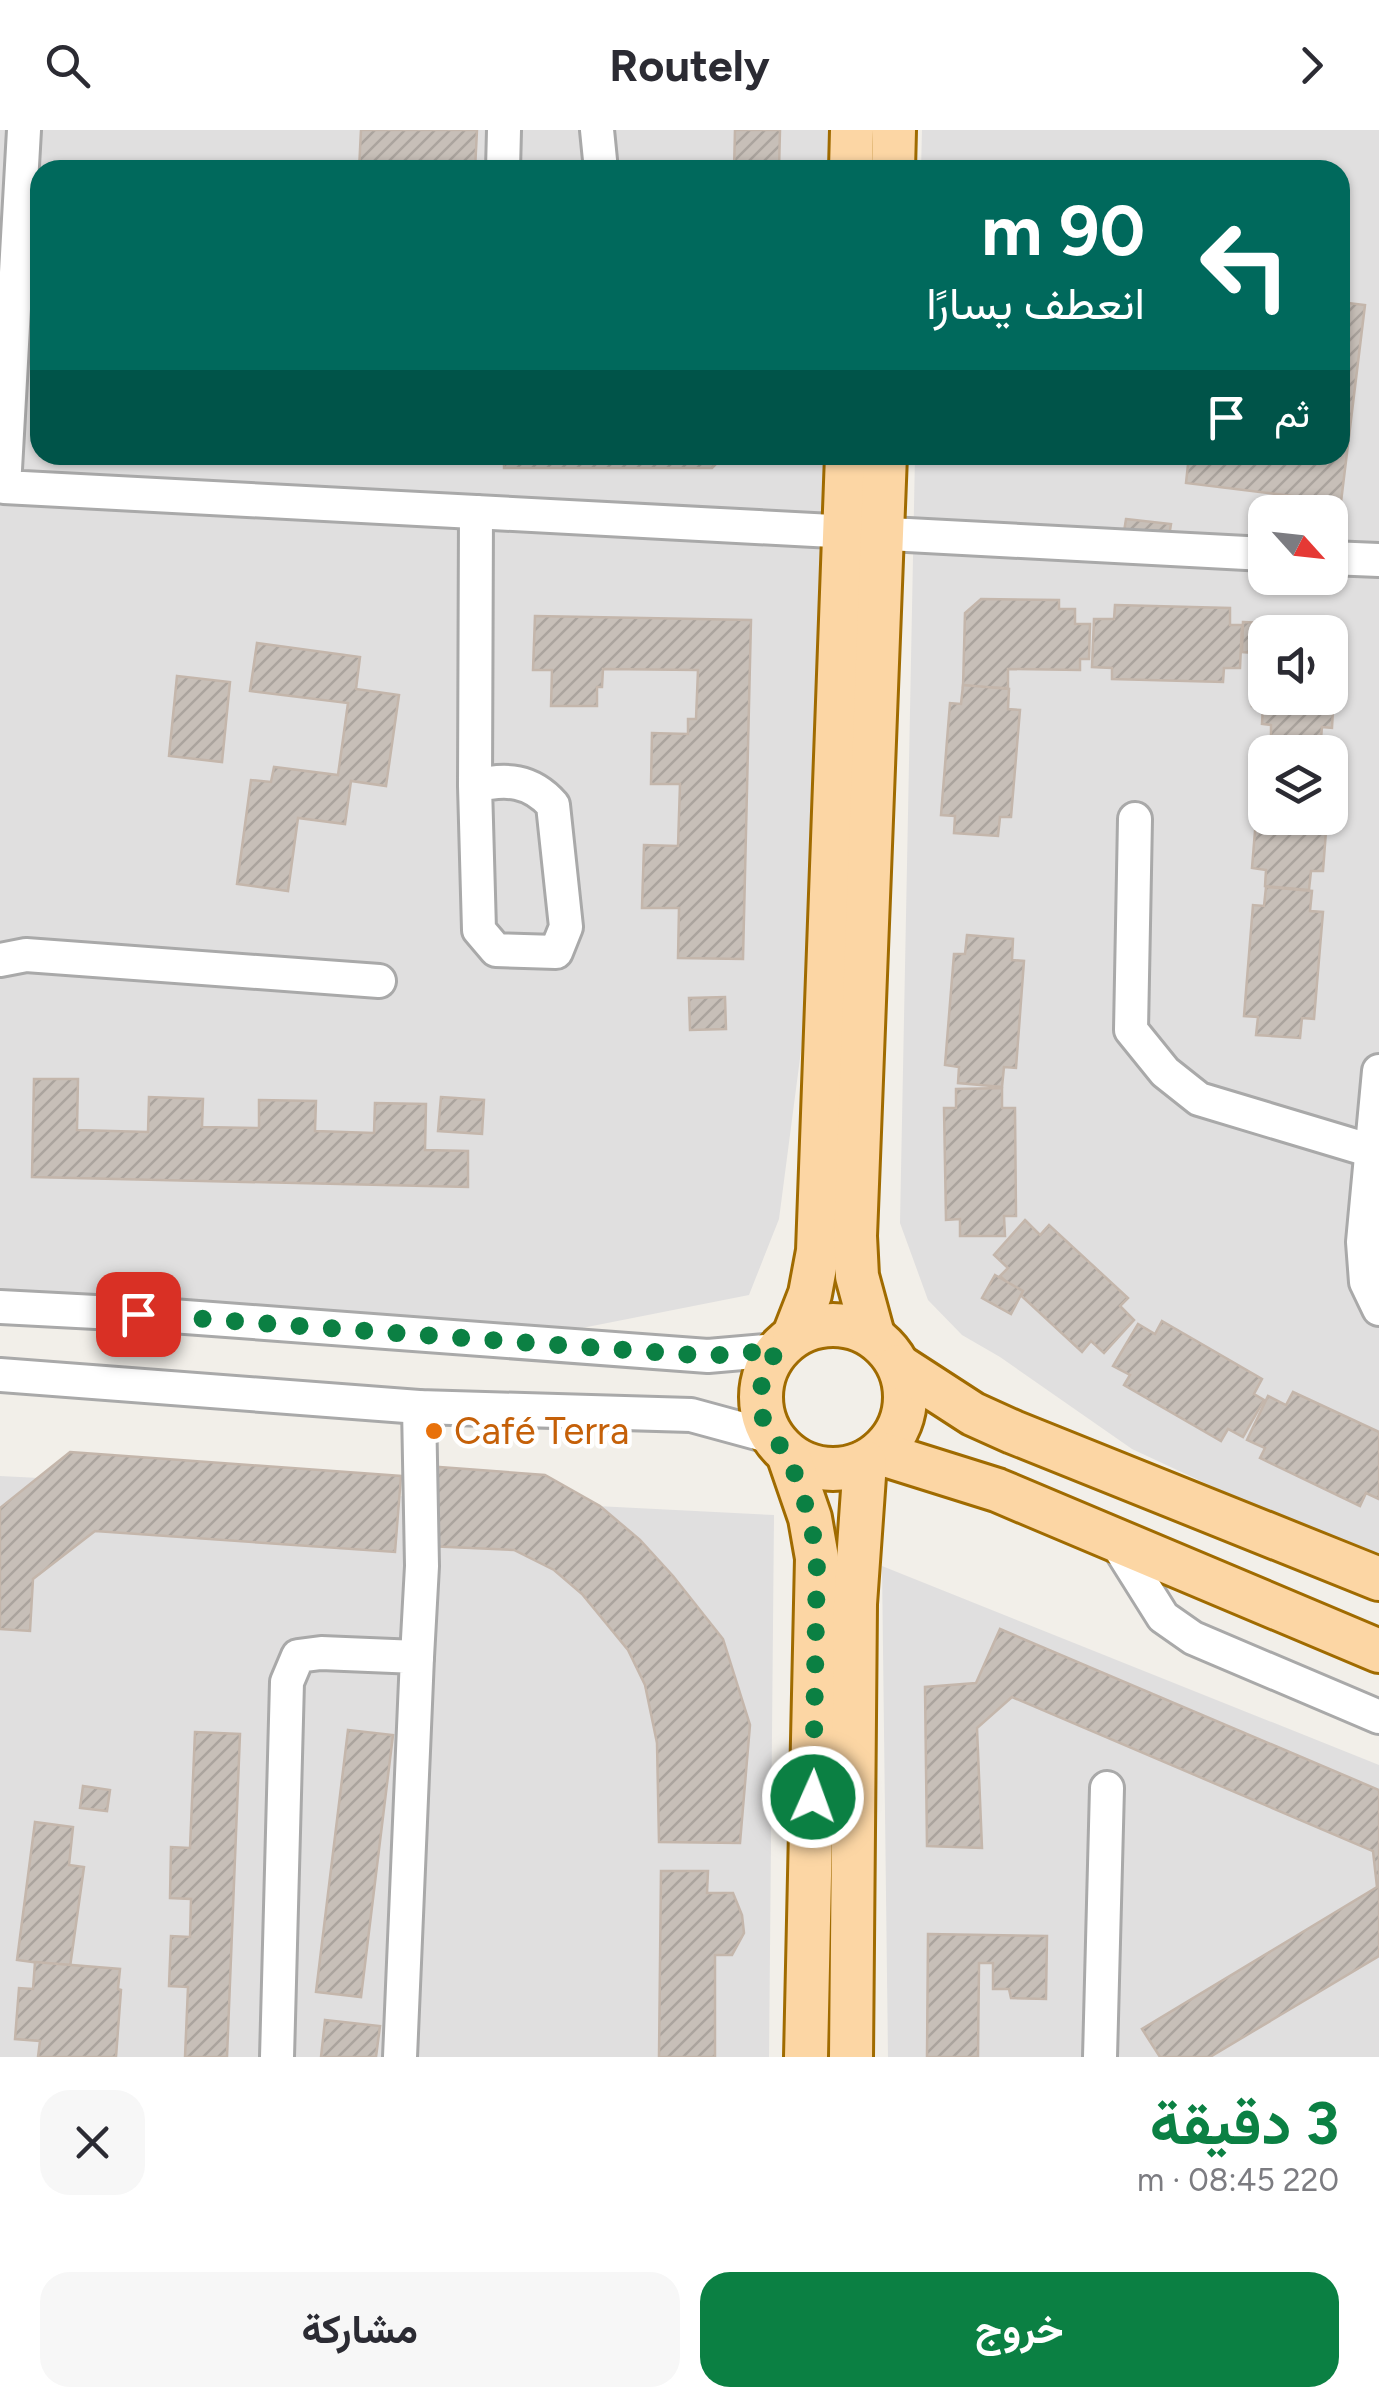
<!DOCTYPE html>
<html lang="ar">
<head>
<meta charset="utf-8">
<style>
  :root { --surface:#fff; --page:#f7f7f7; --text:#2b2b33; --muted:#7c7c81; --accent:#0b8043 }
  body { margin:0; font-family:Figtree,Vazirmatn,sans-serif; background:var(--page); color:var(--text); direction:rtl; height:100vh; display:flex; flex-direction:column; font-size:38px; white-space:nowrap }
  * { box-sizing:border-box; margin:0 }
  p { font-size:32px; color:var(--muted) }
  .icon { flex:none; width:55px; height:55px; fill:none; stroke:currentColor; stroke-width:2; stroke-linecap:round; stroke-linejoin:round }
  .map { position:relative; height:1927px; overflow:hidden; direction:ltr }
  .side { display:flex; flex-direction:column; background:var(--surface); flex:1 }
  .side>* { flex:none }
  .guide { position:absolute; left:30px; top:30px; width:1320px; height:305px; border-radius:30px; box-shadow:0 2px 8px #0004; direction:rtl; background:#00695c; color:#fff; overflow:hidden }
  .needle { width:65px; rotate:117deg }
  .tools { position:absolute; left:1248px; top:365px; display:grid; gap:20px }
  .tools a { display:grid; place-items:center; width:100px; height:100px; border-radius:20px; background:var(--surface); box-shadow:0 2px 8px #0004; font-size:50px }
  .pin { position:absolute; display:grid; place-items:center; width:85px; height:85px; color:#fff; margin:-42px; border-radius:20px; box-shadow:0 5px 15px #0006 }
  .me { position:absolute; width:110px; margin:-55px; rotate:2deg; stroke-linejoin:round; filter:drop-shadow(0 0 8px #0008) }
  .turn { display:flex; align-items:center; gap:35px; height:210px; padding:0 40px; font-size:45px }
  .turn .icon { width:130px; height:130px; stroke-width:2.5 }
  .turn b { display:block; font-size:70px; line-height:85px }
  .then { display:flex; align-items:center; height:95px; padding:0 40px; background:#0003; gap:20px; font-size:38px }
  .round { display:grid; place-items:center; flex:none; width:105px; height:105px; border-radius:30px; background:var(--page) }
  .overview { display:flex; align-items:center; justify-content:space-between; height:170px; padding:0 40px }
  h1 { font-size:60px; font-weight:700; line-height:75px; color:var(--accent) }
  .primary-button { display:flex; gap:20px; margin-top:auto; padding:20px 40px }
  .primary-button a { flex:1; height:115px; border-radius:30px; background:var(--accent); color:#fff; font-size:40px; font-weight:700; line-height:115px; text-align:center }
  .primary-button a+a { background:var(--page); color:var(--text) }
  header { display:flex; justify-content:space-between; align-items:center; height:130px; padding:0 40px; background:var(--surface); font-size:45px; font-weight:700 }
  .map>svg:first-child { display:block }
  .residential { fill:#e0dfdf; fill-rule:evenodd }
  .building { fill:url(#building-hatch); stroke:#c4b6ab; stroke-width:2.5 }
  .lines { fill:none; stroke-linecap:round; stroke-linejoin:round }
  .minor-casing { stroke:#a9a9a9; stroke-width:38 }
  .major-casing { stroke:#a06b00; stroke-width:48 }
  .minor { stroke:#fff; stroke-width:32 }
  .major { stroke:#fcd6a4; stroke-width:42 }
  .route { stroke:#0b8043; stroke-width:18; stroke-dasharray:0 32.4 }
  .food-dot { fill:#e8710a; stroke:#fff; stroke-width:4 }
  .labels { text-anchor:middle; stroke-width:9; stroke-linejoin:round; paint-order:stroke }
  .food-label { font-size:38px; fill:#c56008; stroke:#fff; text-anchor:start }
</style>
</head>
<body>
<header><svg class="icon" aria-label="forward" viewBox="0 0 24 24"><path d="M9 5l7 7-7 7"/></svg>Routely<svg class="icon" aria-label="search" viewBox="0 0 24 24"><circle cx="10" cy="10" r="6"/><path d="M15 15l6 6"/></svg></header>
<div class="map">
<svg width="1379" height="1927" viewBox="0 0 1379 1927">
  <defs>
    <pattern id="building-hatch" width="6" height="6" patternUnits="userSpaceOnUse" patternTransform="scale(2.5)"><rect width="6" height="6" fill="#c7bfb8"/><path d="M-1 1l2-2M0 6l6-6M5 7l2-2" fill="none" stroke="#aba49e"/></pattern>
  </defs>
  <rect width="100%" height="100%" fill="#f2efe9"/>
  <g class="residential">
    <polygon points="0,0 845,0 844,40 40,40 40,325 839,325 833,676 779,1089 749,1165 577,1199 0,1168"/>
    <path d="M 922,0 L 1379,0 L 1379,1434 L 1132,1319 L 1000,1227 L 962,1205 L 928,1170 L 900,1093 L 915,325 L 1340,325 L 1340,40 L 921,40 ZM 1265,382 L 1330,382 L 1330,448 L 1265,448 ZM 1265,502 L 1330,502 L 1330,568 L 1265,568 ZM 1265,622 L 1330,622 L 1330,688 L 1265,688 Z"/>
    <polygon points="0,1346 774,1385 769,1927 0,1927"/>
    <polygon points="882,1436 1379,1635 1379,1927 888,1927"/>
  </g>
  <g class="building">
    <polygon points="361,0 477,0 475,40 359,40"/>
    <polygon points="735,0 780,0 779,40 734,40"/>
    <polygon points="1340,172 1365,175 1341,372 1186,353 1189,325 1340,325"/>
    <polygon points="504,325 725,325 712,338 504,338"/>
    <polygon points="1126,389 1171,394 1168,413 1123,408"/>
    <polygon points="981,469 1059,470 1059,479 1075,479 1075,494 1090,494 1089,529 1080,529 1080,540 1008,539 1008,558 963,557 965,483"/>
    <polygon points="1115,475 1230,478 1230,495 1242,495 1240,538 1224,538 1223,552 1112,549 1112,538 1092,537 1094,489 1114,489"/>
    <polygon points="535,486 751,490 743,829 678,828 679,778 642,778 644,715 678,716 680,654 651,654 652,603 688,604 688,589 696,589 698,540 603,539 602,557 597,557 597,576 551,576 552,540 533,540"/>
    <polygon points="1243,492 1316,495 1315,502 1265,502 1265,568 1330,568 1330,504 1337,505 1332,598 1322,597 1321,609 1271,606 1271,595 1262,594 1263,576 1252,576 1255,523 1242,522"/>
    <polygon points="257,513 360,527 356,559 399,565 386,656 351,651 345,694 298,688 288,761 237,754 251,650 271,652 274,637 338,645 348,573 250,561"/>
    <polygon points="177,546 230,552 222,632 169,626"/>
    <polygon points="963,555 1009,559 1008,579 1020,580 1011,687 1000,687 998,706 954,703 955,686 941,685 950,573 961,574"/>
    <polygon points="1274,609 1321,612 1320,622 1273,622"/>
    <polygon points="1261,627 1265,627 1265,688 1327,688 1323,741 1311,741 1309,760 1265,756 1266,740 1252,738"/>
    <polygon points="1266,757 1312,761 1310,781 1323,782 1314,889 1302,888 1300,908 1256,905 1258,887 1244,886 1253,775 1264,776"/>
    <polygon points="967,805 1013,809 1012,830 1024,831 1016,938 1004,937 1002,957 958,953 959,937 945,935 954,824 965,824"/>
    <polygon points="725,867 726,899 690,900 689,868"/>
    <polygon points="34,949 78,949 77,1000 148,1002 149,967 203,969 202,997 259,998 259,970 316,971 315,1001 374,1003 375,973 426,974 425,1020 468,1021 468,1057 32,1047"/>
    <polygon points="1002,958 1002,978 1015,978 1016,1086 1004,1086 1005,1106 960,1106 960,1089 946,1090 944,978 956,978 956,959"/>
    <polygon points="441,967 484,970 482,1004 438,1001"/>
    <polygon points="1025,1090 1040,1105 1049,1095 1128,1168 1120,1176 1134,1190 1104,1223 1091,1211 1082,1222 1000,1146 1008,1138 994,1125"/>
    <polygon points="995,1145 1023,1161 1011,1184 982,1168"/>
    <polygon points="1162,1191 1262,1249 1254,1264 1264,1270 1243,1307 1228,1299 1221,1311 1124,1255 1130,1245 1113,1236 1138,1194 1155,1204"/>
    <polygon points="1293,1262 1379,1302 1379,1369 1366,1363 1360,1376 1260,1328 1265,1318 1247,1310 1268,1266 1286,1275"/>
    <polygon points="70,1322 401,1346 395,1422 95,1401 33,1449 30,1501 0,1499 0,1378"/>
    <polygon points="426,1336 545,1345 600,1376 640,1410 673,1446 723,1509 750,1595 740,1713 659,1712 657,1613 645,1555 628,1520 582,1464 554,1440 514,1420 427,1416"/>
    <polygon points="1000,1499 1379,1660 1379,1826 1210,1927 1160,1927 1142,1899 1377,1757 1373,1721 1012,1567 977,1598 982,1718 927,1716 925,1557 976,1553"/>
    <polygon points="348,1600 393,1605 361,1867 316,1862"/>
    <polygon points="195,1602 240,1604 227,1927 185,1927 188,1857 169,1856 171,1806 190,1807 191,1769 170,1768 171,1717 190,1718"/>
    <polygon points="83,1656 110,1660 107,1681 80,1678"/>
    <polygon points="35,1692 73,1697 69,1735 84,1737 70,1837 17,1830"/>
    <polygon points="661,1741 708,1741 707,1763 733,1763 742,1785 744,1803 732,1825 715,1825 715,1927 659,1927"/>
    <polygon points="928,1804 1047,1806 1046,1869 1011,1868 1009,1859 993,1859 993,1833 979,1833 978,1927 927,1927"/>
    <polygon points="35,1832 120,1839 118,1859 121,1860 116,1927 38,1927 40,1911 15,1909 19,1858 33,1859"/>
    <polygon points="325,1890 380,1896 376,1927 321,1927"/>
  </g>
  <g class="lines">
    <defs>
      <g id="minor">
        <polyline points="24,0 4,357 1265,424"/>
        <polyline points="597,0 601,40"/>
        <polyline points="503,40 504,0"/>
        <polyline points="1330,428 1379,430"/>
        <path d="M 475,656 C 506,648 531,650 553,675 L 566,797 L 556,822 L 496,820 L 479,800 L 475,656 L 476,382"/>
        <polyline points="1135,689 1131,900 1165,942 1199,969 1372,1021"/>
        <polyline points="0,830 26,825 379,851"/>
        <polyline points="1379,941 1363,1112 1366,1152 1379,1179"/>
        <polyline points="0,1177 172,1186 708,1226 777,1220"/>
        <polyline points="0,1245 419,1277 691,1285 772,1307"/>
        <polyline points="1114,1409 1163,1487 1193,1508 1379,1587"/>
        <polyline points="417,1527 422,1436 419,1277"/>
        <polyline points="277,1927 287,1552 298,1526 321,1523 417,1527 400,1927"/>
        <polyline points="1100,1927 1107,1658"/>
      </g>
      <g id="major">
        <polyline points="851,40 852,0"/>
        <polyline points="893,40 894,0"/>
        <circle cx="833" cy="1267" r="72"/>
        <polyline points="794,1205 810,1164 818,1121 847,325"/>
        <polyline points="873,1205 857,1146 855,1106 885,325"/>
        <polyline points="899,1236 973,1284 1013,1302 1379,1449"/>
        <polyline points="879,1323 997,1360 1379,1521"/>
        <polyline points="788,1324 810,1388 817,1428 806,1927"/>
        <polyline points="851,1927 855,1474 865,1332"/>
      </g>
    </defs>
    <use href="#minor" class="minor-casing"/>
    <use href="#major" class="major-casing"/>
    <use href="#minor" class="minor"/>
    <use href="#major" class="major"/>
  </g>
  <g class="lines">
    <polyline class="route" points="138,1184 708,1226 777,1220 765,1240 760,1263 762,1286 772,1307 788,1324 810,1388 817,1428 813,1667"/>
  </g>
  <circle class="food-dot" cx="434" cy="1301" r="10"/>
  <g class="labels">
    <g class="food-label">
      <text x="454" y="1314">Café Terra</text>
    </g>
  </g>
</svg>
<div class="tools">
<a><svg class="needle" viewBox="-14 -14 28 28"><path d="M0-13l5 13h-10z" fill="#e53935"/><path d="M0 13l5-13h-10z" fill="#7c7c81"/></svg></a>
<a><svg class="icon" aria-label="sound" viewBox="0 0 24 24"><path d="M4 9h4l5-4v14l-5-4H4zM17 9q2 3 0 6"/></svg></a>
<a><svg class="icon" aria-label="layers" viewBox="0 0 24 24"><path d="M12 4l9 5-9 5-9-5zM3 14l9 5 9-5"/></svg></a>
</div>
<div class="pin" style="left:138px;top:1184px;background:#d93025"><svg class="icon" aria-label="arrive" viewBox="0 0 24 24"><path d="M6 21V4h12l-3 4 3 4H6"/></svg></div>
<svg class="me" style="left:813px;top:1667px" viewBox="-20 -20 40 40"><circle r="17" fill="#0b8043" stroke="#fff" stroke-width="3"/><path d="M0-11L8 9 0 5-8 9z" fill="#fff"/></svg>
<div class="guide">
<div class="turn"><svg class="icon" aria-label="left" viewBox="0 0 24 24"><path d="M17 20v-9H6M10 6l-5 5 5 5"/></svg><div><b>90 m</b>انعطف يسارًا</div></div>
<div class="then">ثم<svg class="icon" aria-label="arrive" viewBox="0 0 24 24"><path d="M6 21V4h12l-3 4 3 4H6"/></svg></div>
</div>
</div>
<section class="side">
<div class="overview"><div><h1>3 دقيقة</h1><p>220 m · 08:45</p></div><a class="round"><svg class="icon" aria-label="close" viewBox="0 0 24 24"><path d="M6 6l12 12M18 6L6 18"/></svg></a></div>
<div class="primary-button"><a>خروج</a><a>مشاركة</a></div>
</section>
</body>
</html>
